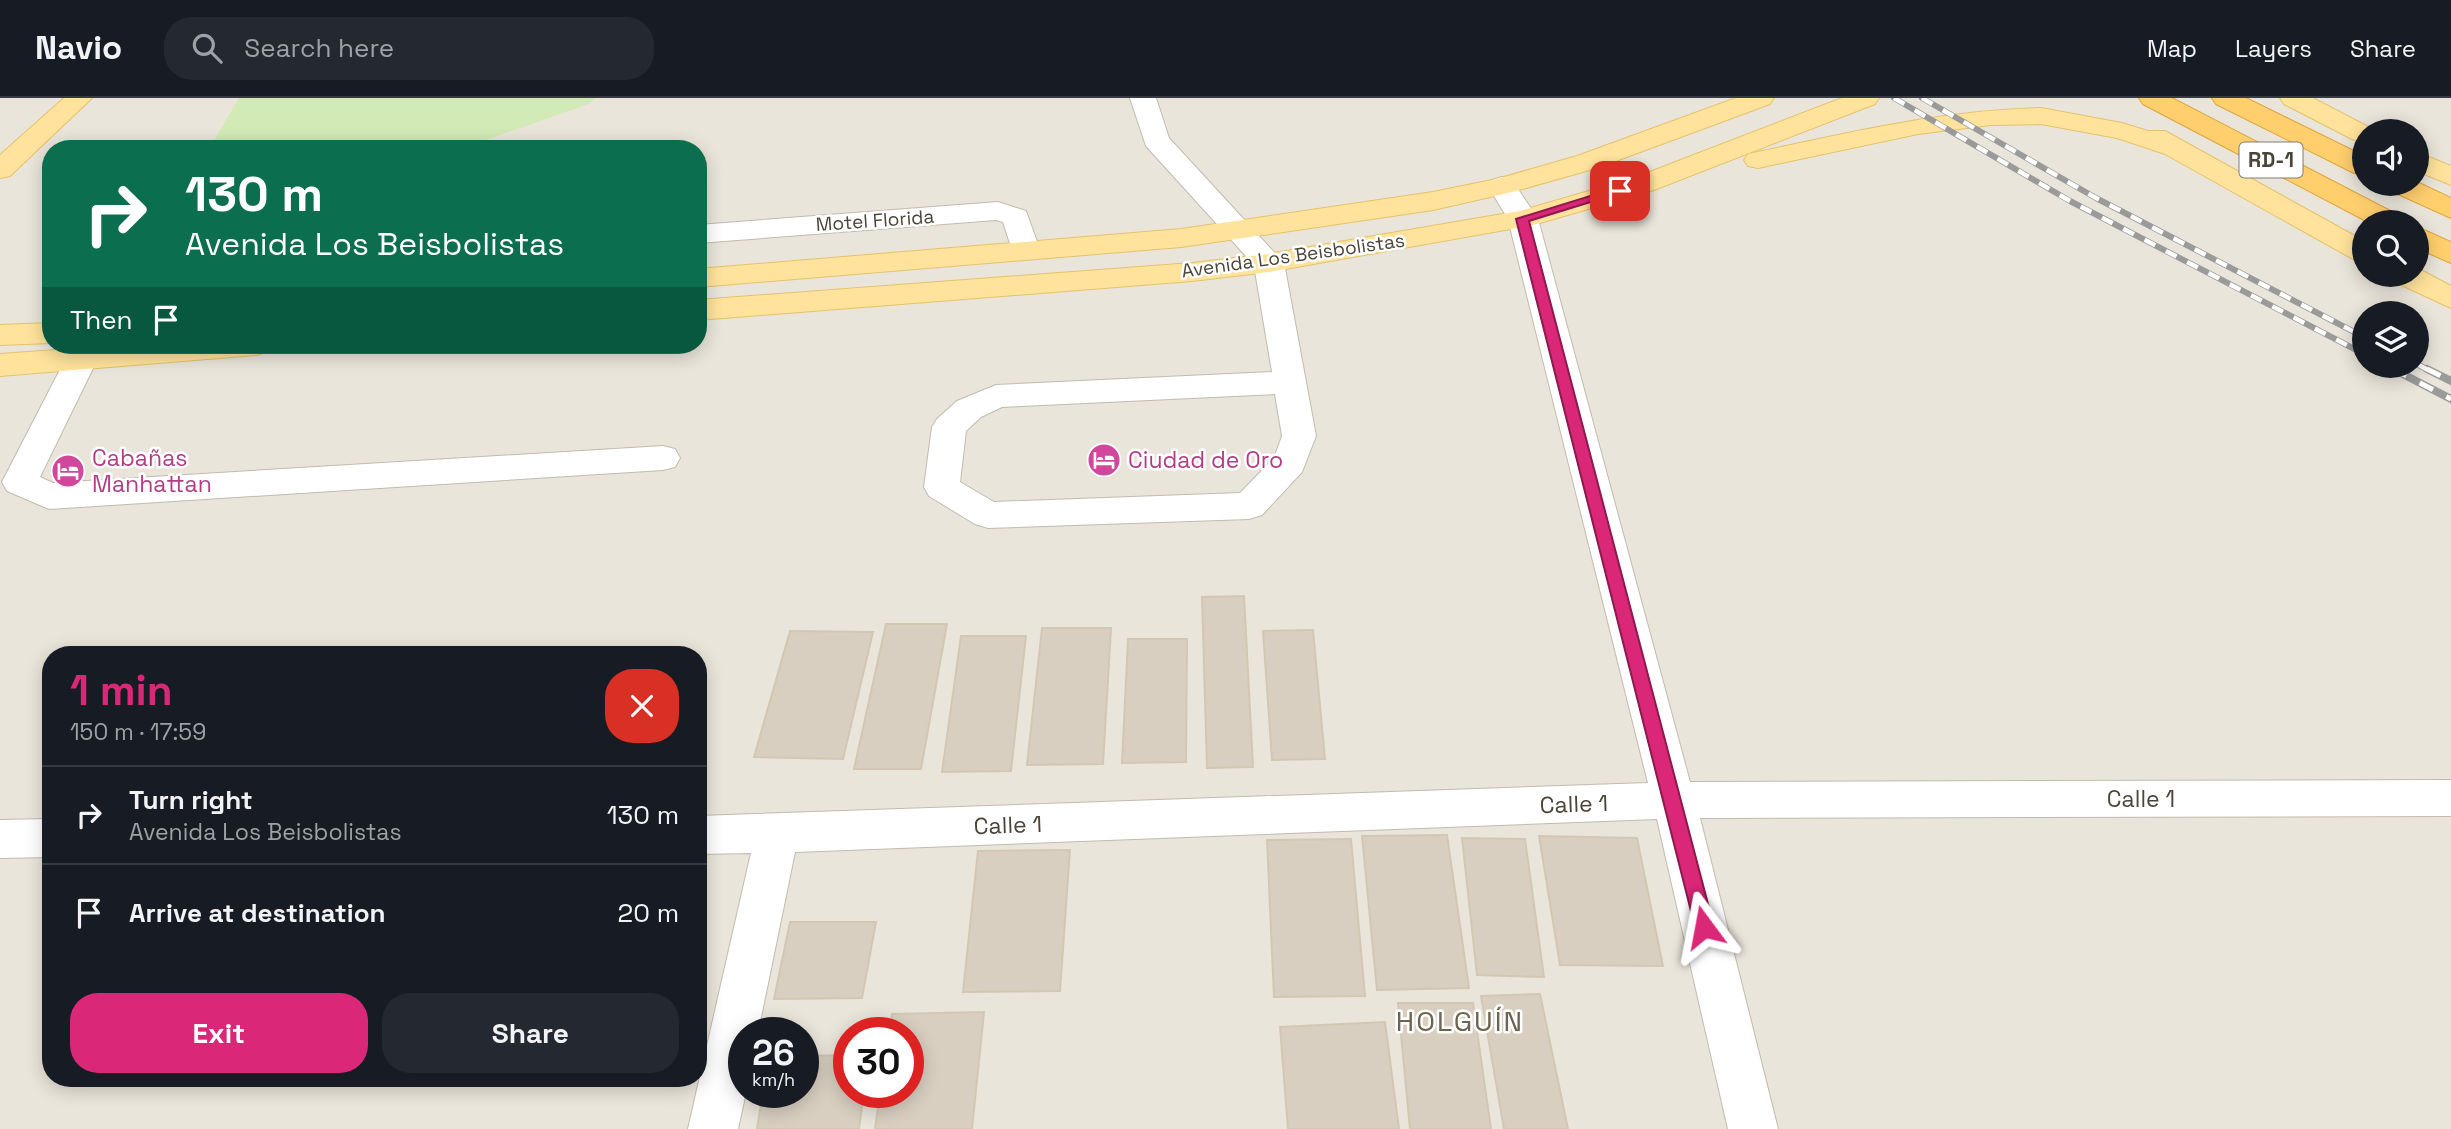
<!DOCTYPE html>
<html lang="en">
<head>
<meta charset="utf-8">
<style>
  :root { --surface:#171b24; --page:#242831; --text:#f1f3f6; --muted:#9ea1a6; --line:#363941; --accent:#db2777 }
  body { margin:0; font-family:"Space Grotesk",sans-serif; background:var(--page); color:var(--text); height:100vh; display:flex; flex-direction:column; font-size:26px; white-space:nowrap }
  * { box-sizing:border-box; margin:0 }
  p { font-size:23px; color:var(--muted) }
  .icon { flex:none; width:38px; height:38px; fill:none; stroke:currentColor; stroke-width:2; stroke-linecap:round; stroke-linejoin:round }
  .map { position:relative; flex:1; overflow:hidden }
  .sheet { position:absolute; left:42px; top:548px; width:665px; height:441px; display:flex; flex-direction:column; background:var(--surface); border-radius:28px; box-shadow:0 4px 18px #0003 }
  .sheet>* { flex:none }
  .guide { position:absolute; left:42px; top:42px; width:665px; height:214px; border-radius:28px; box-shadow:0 4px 18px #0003; background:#0b6e4f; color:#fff; overflow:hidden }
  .fabs { position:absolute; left:2352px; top:21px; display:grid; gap:14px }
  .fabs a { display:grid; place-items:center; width:77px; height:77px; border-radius:50%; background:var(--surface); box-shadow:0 4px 18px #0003; font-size:35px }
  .speed { position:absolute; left:728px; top:919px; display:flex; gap:14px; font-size:35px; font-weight:700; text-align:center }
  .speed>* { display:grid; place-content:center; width:91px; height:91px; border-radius:50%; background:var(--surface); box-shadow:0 4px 18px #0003; line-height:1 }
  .speed small { font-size:18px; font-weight:400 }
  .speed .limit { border:10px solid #d22; background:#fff; color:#111 }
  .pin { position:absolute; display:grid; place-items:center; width:60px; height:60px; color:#fff; margin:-30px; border-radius:14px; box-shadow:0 4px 10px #0006 }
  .me { position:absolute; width:77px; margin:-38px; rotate:347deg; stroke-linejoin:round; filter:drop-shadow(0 0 5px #0008) }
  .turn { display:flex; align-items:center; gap:24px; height:147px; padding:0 28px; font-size:32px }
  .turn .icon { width:91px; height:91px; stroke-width:2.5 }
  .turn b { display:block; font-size:49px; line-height:60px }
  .then { display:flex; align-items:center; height:66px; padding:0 28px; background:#0003; gap:14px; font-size:26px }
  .round { display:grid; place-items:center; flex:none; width:74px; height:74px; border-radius:28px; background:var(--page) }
  .overview { display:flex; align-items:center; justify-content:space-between; height:119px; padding:0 28px }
  h1 { font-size:42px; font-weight:600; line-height:52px; color:var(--accent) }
  .action { display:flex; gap:14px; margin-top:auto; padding:14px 28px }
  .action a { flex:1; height:80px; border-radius:28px; background:var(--accent); color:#fff; font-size:28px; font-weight:600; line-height:80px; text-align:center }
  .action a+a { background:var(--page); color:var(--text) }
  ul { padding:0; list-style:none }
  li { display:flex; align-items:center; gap:21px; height:98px; padding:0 28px; border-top:2px solid var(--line) }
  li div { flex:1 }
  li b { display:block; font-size:26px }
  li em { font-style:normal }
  header { display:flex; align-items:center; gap:42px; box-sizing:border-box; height:98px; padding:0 35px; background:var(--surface); border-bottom:2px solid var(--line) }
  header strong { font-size:33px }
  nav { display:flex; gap:38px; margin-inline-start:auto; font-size:24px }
  .search { width:490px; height:63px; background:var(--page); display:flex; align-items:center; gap:18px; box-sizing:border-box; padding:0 24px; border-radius:28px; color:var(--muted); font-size:26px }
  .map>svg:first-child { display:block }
  .residential { fill:#eae5da; fill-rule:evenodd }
  .green { fill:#d2eab5 }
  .building { fill:#d8cfc1; stroke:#d3c7b4; stroke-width:2 }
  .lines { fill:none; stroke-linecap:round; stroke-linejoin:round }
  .minor-casing { stroke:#c2bbae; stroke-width:2 }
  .major-casing { stroke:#e6c16a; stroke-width:2 }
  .highway-casing { stroke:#e0a43c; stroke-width:2 }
  .minor { fill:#fff; fill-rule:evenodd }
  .major { fill:#ffe39c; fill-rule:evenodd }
  .highway { fill:#ffcf6e; fill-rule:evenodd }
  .rail-far1-casing { stroke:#9a9a9a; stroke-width:6 }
  .rail-casing { stroke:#9a9a9a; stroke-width:8 }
  .rail-far1 { stroke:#fff; stroke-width:4.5; stroke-dasharray:12; stroke-linecap:butt }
  .rail { stroke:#fff; stroke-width:5; stroke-dasharray:15; stroke-linecap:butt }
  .route { fill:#db2777; stroke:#8e194d; stroke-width:2 }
  .labels { text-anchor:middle; stroke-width:5; stroke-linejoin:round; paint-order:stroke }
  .far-street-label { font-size:19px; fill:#4b4439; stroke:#fff }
  .shield { fill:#fff; stroke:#817c74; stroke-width:2 }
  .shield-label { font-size:21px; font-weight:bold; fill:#4b4439 }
  .hotel-label { font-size:23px; fill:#b23c85; stroke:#fff; text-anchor:start }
  .street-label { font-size:23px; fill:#4b4439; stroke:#fff }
  .near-neighbourhood-label { font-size:28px; letter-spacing:2px; fill:#6e6250; stroke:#fff }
</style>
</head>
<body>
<header>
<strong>Navio</strong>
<div class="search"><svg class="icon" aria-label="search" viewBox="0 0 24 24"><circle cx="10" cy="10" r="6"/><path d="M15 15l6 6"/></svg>Search here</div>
<nav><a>Map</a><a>Layers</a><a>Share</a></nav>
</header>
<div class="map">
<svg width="2451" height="1031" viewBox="0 0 2451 1031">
  <rect width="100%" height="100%" fill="#f6f3ec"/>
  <path class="residential" d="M 0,0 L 2451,0 L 2451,1031 L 0,1031 ZM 2364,33 L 2417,33 L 2417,86 L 2364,86 ZM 51,51 L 698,51 L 698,247 L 51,247 ZM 2364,124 L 2417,124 L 2417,177 L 2364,177 ZM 2364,215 L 2417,215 L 2417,268 L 2364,268 ZM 51,556 L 698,556 L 698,980 L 51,980 ZM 744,934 L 803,934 L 803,994 L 744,994 ZM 849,934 L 908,934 L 908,994 L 849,994 Z"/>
  <polygon class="green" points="239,0 597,0 586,7 460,51 209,51"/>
  <g class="building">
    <polygon points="1244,498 1253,669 1207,670 1202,499"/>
    <polygon points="886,526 947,526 921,671 854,671"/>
    <polygon points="1042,530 1111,530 1103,666 1027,667"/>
    <polygon points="1313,532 1325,661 1272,662 1263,533"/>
    <polygon points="790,533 873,534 843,661 754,659"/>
    <polygon points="961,538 1026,538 1011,673 942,674"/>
    <polygon points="1128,541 1187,541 1186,664 1122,665"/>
    <polygon points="1447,737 1469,890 1377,892 1362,738"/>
    <polygon points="1539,738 1637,740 1663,868 1560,867"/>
    <polygon points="1462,740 1525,741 1544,879 1477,877"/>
    <polygon points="1351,741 1365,898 1274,899 1267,742"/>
    <polygon points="1070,752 1060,893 963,894 978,753"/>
    <polygon points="790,824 876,824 862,900 774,901"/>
    <polygon points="1540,896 1568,1031 1504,1031 1481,898"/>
    <polygon points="1398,905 1473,905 1491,1031 1410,1031"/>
    <polygon points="984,914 972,1031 875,1031 880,994 908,994 908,934 889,934 892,916"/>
    <polygon points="1385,924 1399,1031 1288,1031 1280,929"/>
    <polygon points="849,957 849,994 864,994 859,1031 757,1031 763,994 803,994 803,958"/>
  </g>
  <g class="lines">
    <defs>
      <g id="minor">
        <path d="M 1130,0 L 1156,0 L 1169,40 L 1284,165 L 1316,338 L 1302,374 L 1262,417 L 1249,421 L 988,430 L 975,426 L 929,398 L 924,389 L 932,329 L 937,321 L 957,303 L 996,287 L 1272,274 L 1254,167 L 1146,48 ZM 1275,296 L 1282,338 L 1274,360 L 1240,395 L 994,404 L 960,384 L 966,333 L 981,319 L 1002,309 Z"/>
        <polygon points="1502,79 1512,82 1538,121 1690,684 2451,682 2451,718 1700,720 1778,1031 1728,1031 1657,721 795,754 758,934 744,934 744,994 746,994 738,1031 688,1031 751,755 698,756 698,718 1648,685 1508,121 1488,88 1492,82"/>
        <polygon points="998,104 1026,113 1040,152 1036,158 1025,161 1014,158 1003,124 996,122 698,145 698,127"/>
        <polygon points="82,250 93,253 98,260 40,379 53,385 663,348 675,351 680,360 675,369 663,372 49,411 7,393 2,384 66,260 71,253"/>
        <polygon points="51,721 51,759 0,760 0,722"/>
      </g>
      <g id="major">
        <polygon points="64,0 92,0 10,78 0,80 0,57"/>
        <polygon points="1736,0 1774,0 1770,6 1597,70 1512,94 1433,112 1181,149 698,189 698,171 1181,131 1433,94 1497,81 1577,58"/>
        <polygon points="1842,0 1879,0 1875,6 1654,92 1533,127 1269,174 1192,183 698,222 698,202 1192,165 1269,156 1520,113 1634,80"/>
        <polygon points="2280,0 2313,0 2376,33 2364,33 2364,44 2354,42 2284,6"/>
        <path d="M 2041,10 L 2122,25 L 2148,33 L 2165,33 L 2364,143 L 2364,164 L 2353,161 L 2165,56 L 2117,40 L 2041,26 L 1991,27 L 1918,36 L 1758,70 L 1748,68 L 1744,62 L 1748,56 L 1758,54 C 1852,34 1944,12 2041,10 Z"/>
        <polygon points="2417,54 2451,68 2451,87 2417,73"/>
        <polygon points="2417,170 2451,188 2451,210 2395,184 2391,177 2417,177"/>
        <polygon points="51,225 51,245 0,247 0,227"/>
        <polygon points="126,247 272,247 267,254 256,257 0,278 0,256"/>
      </g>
      <g id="highway">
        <polygon points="2139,0 2172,0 2400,118 2405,124 2368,124 2143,6"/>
        <polygon points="2212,0 2246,0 2364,58 2364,77 2354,75 2216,6"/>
        <polygon points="2417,84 2451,100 2451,120 2389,92 2385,86"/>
        <polygon points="2417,129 2451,144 2451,165 2417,150"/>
      </g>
    </defs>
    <use href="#minor" class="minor-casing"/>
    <use href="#major" class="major-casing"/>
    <use href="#highway" class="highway-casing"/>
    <use href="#minor" class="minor"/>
    <use href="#major" class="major"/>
    <use href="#highway" class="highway"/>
    <defs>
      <g id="rail-far1">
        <polyline points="1894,0 2070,103 2364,256"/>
        <polyline points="1922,0 2096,100 2364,239"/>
        <polyline points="2417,266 2430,273"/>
        <polyline points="2387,268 2396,273"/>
      </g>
      <g id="rail">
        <polyline points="2393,271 2451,301"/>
        <polyline points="2427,271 2451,283"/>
      </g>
    </defs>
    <use href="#rail-far1" class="rail-far1-casing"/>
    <use href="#rail" class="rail-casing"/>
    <use href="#rail-far1" class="rail-far1"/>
    <use href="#rail" class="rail"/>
  </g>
  <polygon class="route" points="1616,90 1626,93 1529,123 1714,829 1711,835 1704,837 1697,835 1695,829 1516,121"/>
  <defs>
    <symbol id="hotel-disc" viewBox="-11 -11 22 22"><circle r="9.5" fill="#d1479c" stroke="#fff"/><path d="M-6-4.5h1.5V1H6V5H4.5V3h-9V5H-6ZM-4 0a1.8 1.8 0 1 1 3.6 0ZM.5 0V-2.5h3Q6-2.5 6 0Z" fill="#fff"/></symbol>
  </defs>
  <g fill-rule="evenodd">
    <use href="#hotel-disc" x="1085" y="343" width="38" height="38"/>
    <use href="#hotel-disc" x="49" y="354" width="38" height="38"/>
  </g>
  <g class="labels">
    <g class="far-street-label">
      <text transform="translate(875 122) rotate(-4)" y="7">Motel Florida</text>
      <text transform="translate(1293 157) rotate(-8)" y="7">Avenida Los Beisbolistas</text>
    </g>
    <rect class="shield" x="2239.5" y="44.5" width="63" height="35" rx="5"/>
    <g class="shield-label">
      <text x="2271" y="69">RD-1</text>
    </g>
    <g class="hotel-label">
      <text x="92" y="368">Cabañas<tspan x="92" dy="26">Manhattan</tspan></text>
      <text x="1128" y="370">Ciudad de Oro</text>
    </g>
    <g class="street-label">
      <text x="2141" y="709">Calle 1</text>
      <text transform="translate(1574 706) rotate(-2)" y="8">Calle 1</text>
      <text transform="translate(1008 727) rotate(-2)" y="8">Calle 1</text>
    </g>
    <g class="near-neighbourhood-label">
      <text x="1460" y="933">HOLGUÍN</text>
    </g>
  </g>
</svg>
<div class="fabs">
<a><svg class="icon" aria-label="sound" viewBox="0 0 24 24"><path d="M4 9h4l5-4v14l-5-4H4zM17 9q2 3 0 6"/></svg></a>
<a><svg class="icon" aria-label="search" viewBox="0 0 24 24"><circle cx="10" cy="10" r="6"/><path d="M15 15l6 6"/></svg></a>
<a><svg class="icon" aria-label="layers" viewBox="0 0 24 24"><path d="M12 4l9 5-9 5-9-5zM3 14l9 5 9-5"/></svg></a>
</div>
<div class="speed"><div>26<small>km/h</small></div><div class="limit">30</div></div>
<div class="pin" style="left:1620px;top:93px;background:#d93025"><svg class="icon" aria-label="arrive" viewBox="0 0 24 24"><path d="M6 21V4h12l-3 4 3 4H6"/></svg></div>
<svg class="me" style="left:1704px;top:829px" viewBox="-20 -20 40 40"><path d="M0-17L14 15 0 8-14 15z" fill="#db2777" stroke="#fff" stroke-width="4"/></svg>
<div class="guide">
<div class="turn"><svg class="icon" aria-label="right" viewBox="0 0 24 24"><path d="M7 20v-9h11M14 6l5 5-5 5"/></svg><div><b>130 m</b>Avenida Los Beisbolistas</div></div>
<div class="then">Then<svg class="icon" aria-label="arrive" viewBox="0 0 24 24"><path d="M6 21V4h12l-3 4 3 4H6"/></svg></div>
</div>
<section class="sheet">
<div class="overview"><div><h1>1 min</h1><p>150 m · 17:59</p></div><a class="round" style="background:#d93025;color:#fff"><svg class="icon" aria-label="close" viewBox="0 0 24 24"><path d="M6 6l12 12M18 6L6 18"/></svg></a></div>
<ul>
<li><svg class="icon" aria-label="right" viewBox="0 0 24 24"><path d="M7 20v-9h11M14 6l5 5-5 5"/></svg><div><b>Turn right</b><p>Avenida Los Beisbolistas</p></div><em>130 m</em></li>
<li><svg class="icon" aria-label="arrive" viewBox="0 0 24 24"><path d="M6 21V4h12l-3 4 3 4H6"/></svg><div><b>Arrive at destination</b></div><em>20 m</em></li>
</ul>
<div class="action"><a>Exit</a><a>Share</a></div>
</section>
</div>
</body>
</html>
